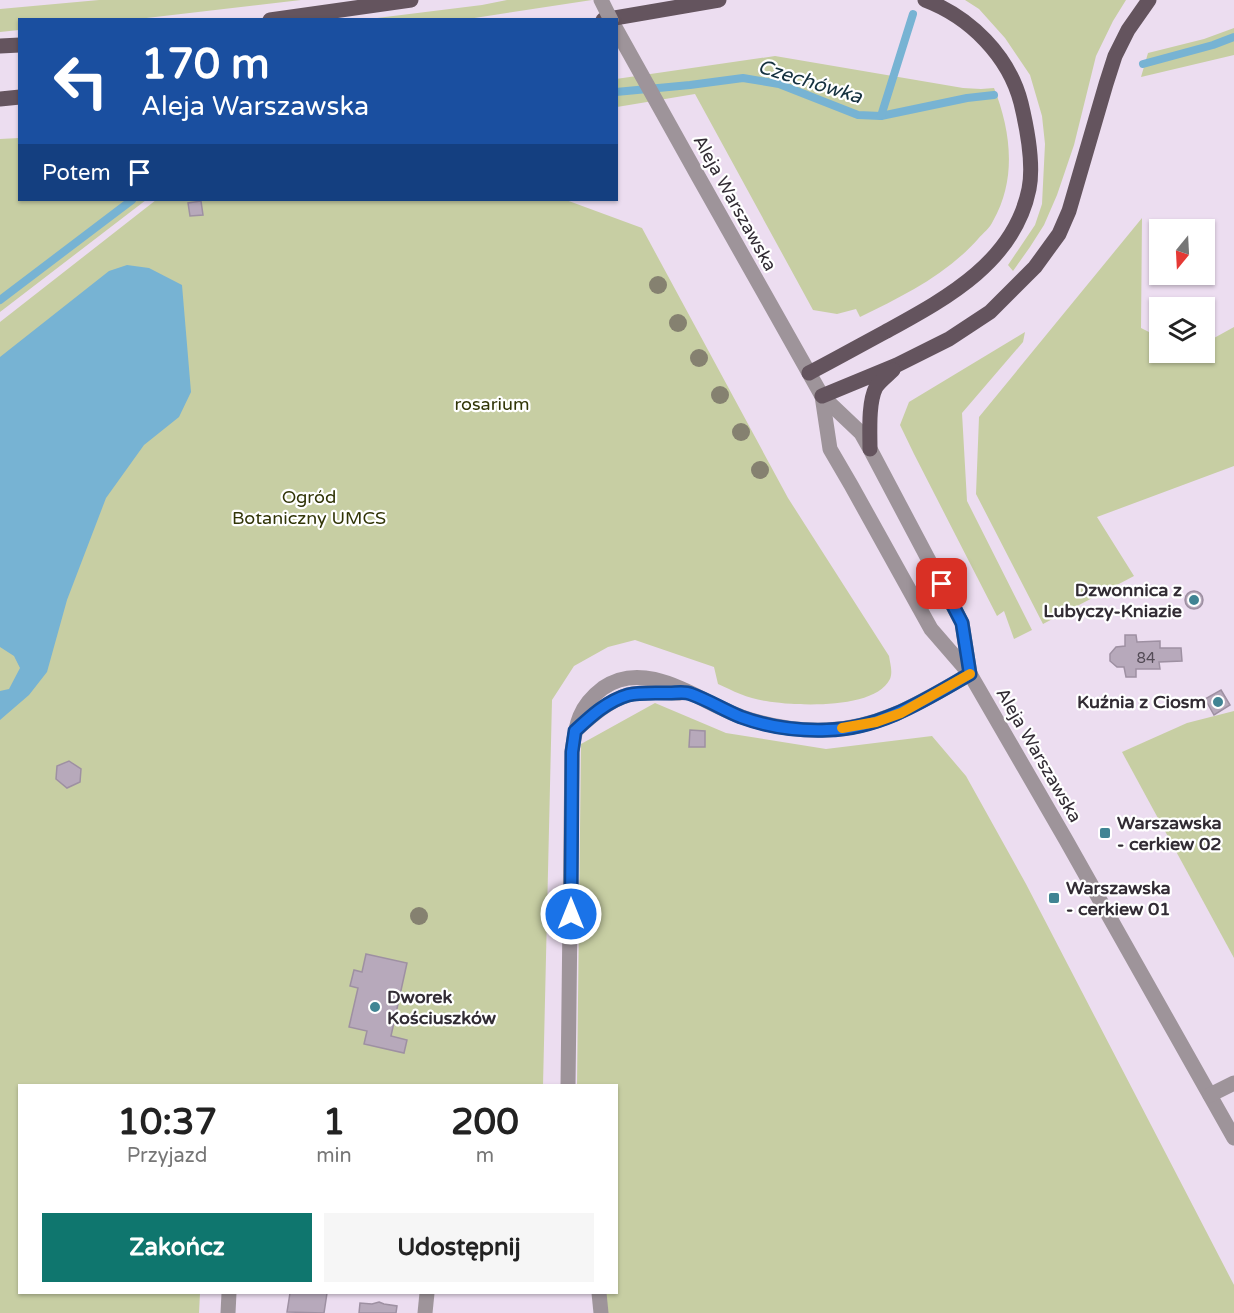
<!DOCTYPE html>
<html lang="pl">
<head>
<meta charset="utf-8">
<style>
  :root { --surface:#fff; --page:#f6f6f6; --text:#222; --muted:#767676; --accent:#0f766e }
  body { margin:0; font-family:"Varela Round",sans-serif; background:var(--page); color:var(--text); height:100vh; display:flex; flex-direction:column; font-size:22px; white-space:nowrap }
  * { box-sizing:border-box; margin:0 }
  p { font-size:20px; color:var(--muted) }
  .icon { flex:none; width:33px; height:33px; fill:none; stroke:currentColor; stroke-width:2; stroke-linecap:round; stroke-linejoin:round }
  .map { position:relative; flex:1; overflow:hidden }
  .side { position:absolute; left:18px; top:1084px; width:600px; height:210px; display:flex; flex-direction:column; background:var(--surface); border-radius:0px; box-shadow:0 2px 4px #0004 }
  .side>* { flex:none }
  .top-card { position:absolute; left:18px; top:18px; width:600px; height:183px; border-radius:0px; box-shadow:0 2px 4px #0004; background:#1a4fa0; color:#fff; overflow:hidden }
  .needle { width:39px; rotate:198deg }
  .tools { position:absolute; left:1149px; top:219px; display:grid; gap:12px }
  .tools a { display:grid; place-items:center; width:66px; height:66px; border-radius:0px; background:var(--surface); box-shadow:0 2px 4px #0004; font-size:30px }
  .pin { position:absolute; display:grid; place-items:center; width:51px; height:51px; color:#fff; margin:-26px; border-radius:12px; box-shadow:0 3px 9px #0006 }
  .me { position:absolute; width:66px; margin:-33px; rotate:0deg; stroke-linejoin:round; filter:drop-shadow(0 0 4px #0008) }
  .turn { display:flex; align-items:center; gap:21px; height:126px; padding:0 24px; font-size:27px }
  .turn .icon { width:78px; height:78px; stroke-width:2.5 }
  .turn b { display:block; font-size:42px; line-height:51px }
  .then { display:flex; align-items:center; height:57px; padding:0 24px; background:#0003; gap:12px; font-size:22px }
  .eta { display:flex; justify-content:space-evenly; align-items:center; height:102px; text-align:center }
  .eta b { font-size:36px; font-weight:800; line-height:42px }
  .cta { display:flex; gap:12px; margin-top:auto; padding:12px 24px }
  .cta a { flex:1; height:69px; border-radius:0px; background:var(--accent); color:#fff; font-size:24px; font-weight:800; line-height:69px; text-align:center }
  .cta a+a { background:var(--page); color:var(--text) }
  .map>svg:first-child { display:block }
  .green { fill:#c7cea3 }
  .water { fill:#77b3d3 }
  .lines { fill:none; stroke-linecap:round; stroke-linejoin:round }
  .stream { stroke:#77b3d3; stroke-width:8 }
  .building { fill:#b7a9bb; stroke:#9e90a2; stroke-width:1.5 }
  .minor { stroke:#9e949a; stroke-width:15 }
  .major { stroke:#64545e; stroke-width:15 }
  .minor-bridge { stroke:#9e949a; stroke-width:15 }
  .tree { fill:#858170 }
  .route-casing { stroke:#114b97; stroke-width:15 }
  .route { stroke:#1a73e8; stroke-width:10 }
  .slow { stroke:#f59e0b; stroke-width:10 }
  .poi-dot { fill:#408493; stroke:#fff; stroke-width:2 }
  .labels { text-anchor:middle; stroke-width:4.5; stroke-linejoin:round; paint-order:stroke }
  .number-label { font-size:15px; fill:#534b56 }
  .street-label { font-size:18px; fill:#322c34; stroke:#fff }
  .park-label { font-size:18px; fill:#313507; stroke:#fff }
  .poi-label { font-size:18px; font-weight:bold; fill:#322c34; stroke:#fff; text-anchor:start }
  .water-label { font-size:20px; font-style:italic; fill:#15313f; stroke:#fff }
</style>
</head>
<body>
<div class="map">
<svg width="1234" height="1313" viewBox="0 0 1234 1313">
  <rect width="100%" height="100%" fill="#ecddf0"/>
  <g class="green">
    <polygon points="99,0 301,0 138,19 20,20 19,30 0,32 0,9"/>
    <polygon points="507,0 592,0 468,19 369,19 482,5"/>
    <polygon points="965,0 1126,0 1113,21 1096,56 1074,145 1057,195 1044,225 1030,247 1013,271 1008,265 1035,225 1042,204 1045,144 1042,116 1030,75 1005,38 979,9"/>
    <polygon points="1234,28 1234,55 1141,77 1148,53 1204,39"/>
    <path d="M 775,56 L 963,88 L 981,89 L 994,88 C 1011,131 1017,179 993,221 C 990,228 983,233 978,239 C 946,275 903,296 860,317 L 856,309 L 837,314 L 813,310 L 695,94 L 617,107 L 616,79 Z"/>
    <polygon points="19,138 20,200 146,200 0,312 0,139"/>
    <path d="M 156,200 L 566,200 L 642,228 L 788,498 L 889,656 C 890,663 893,672 890,679 C 875,710 794,706 766,701 C 749,699 733,691 718,684 L 714,667 L 635,640 L 608,647 L 574,666 L 552,700 L 543,1086 L 20,1086 L 20,1293 L 200,1293 L 199,1313 L 0,1313 L 0,322 Z"/>
    <polygon points="1142,218 1141,328 1159,337 1160,352 1204,352 1205,343 1234,327 1234,466 1097,517 1134,576 1043,624 976,494 979,417"/>
    <polygon points="1025,332 1023,342 962,413 967,501 1032,630 1014,639 1004,611 997,616 914,454 900,425 909,402"/>
    <polygon points="655,703 726,733 826,749 932,736 966,776 1026,884 1234,1285 1234,1313 601,1313 600,1293 616,1293 616,1086 577,1086 581,744"/>
    <polygon points="1234,711 1234,958 1122,752 1187,723"/>
  </g>
  <polygon class="water" points="127,265 149,268 182,285 191,392 179,417 144,445 106,498 67,600 47,672 29,695 0,720 0,691 9,689 20,668 14,656 0,647 0,357 109,271"/>
  <g class="lines">
    <g class="stream">
      <polyline points="1143,64 1213,45 1234,37"/>
      <polyline points="616,92 690,85 743,78 779,84 858,115 881,116 967,98 994,95"/>
      <polyline points="881,116 913,14"/>
      <polyline points="0,300 132,200"/>
    </g>
  </g>
  <g class="building">
    <polygon points="201,201 203,215 190,216 188,203"/>
    <circle cx="1194" cy="600" r="9"/>
    <polygon points="1125,635 1136,635 1137,642 1160,641 1160,648 1181,648 1182,661 1159,662 1160,669 1136,669 1136,677 1126,677 1124,667 1117,667 1110,661 1110,654 1116,647 1125,646"/>
    <polygon points="1221,690 1230,705 1214,715 1205,699"/>
    <polygon points="690,730 705,731 705,747 689,747"/>
    <polygon points="69,761 81,769 80,782 67,788 56,779 57,766"/>
    <polygon points="366,954 407,963 391,1036 407,1040 404,1053 364,1044 367,1031 349,1027 358,988 350,986 354,970 362,972"/>
    <polygon points="290,1293 327,1293 324,1313 287,1312"/>
    <polygon points="379,1302 384,1304 397,1306 396,1313 359,1313 360,1303 372,1304"/>
  </g>
  <g class="lines">
    <g class="minor">
      <polyline points="616,29 698,176 822,396 861,433 870,449 962,623 970,674"/>
      <polyline points="822,396 830,449 851,485 931,629 970,674 1066,840 1234,1138"/>
      <path d="M 577,729 C 592,716 608,701 628,695 C 643,691 664,693 680,693"/>
      <path d="M 568,1086 L 572,751 C 576,724 579,706 603,688 C 647,657 699,702 742,717 C 768,726 799,731 827,730 C 882,728 924,700 970,674"/>
      <polyline points="1210,1095 1234,1083"/>
      <polyline points="599,1293 601,1313"/>
      <polyline points="228,1313 229,1293"/>
      <polyline points="425,1313 427,1293"/>
    </g>
    <g class="major">
      <polyline points="270,20 411,0"/>
      <polyline points="603,20 719,0"/>
      <polyline points="0,46 20,45"/>
      <polyline points="0,99 20,97"/>
      <path d="M 809,373 C 834,360 859,346 885,332 C 945,299 1014,263 1029,189 C 1034,164 1027,128 1021,103 C 1009,56 970,17 925,0"/>
      <polyline points="822,396 897,365 949,339 990,312 1035,267 1059,234 1069,211 1106,84 1115,56 1128,30 1149,0"/>
      <path d="M 870,449 C 870,432 868,403 876,387 C 880,381 888,375 893,370"/>
    </g>
    <polyline class="minor-bridge" points="601,0 611,20"/>
  </g>
  <g class="tree">
    <circle cx="658" cy="285" r="9"/>
    <circle cx="678" cy="323" r="9"/>
    <circle cx="699" cy="358" r="9"/>
    <circle cx="720" cy="395" r="9"/>
    <circle cx="741" cy="432" r="9"/>
    <circle cx="760" cy="470" r="9"/>
    <circle cx="419" cy="916" r="9"/>
  </g>
  <g class="lines">
    <defs>
      <path id="route" d="M 571,914 L 572,752 L 575,731 C 590,717 607,701 628,695 C 639,692 657,693 669,693 C 676,693 685,691 691,694 C 708,700 724,710 741,717 C 768,727 799,731 827,730 C 880,729 925,700 970,674 L 962,623 L 942,584"/>
    </defs>
    <use href="#route" class="route-casing"/>
    <use href="#route" class="route"/>
    <polyline class="slow" points="842,728 876,722 901,713 970,674"/>
  </g>
  <g class="poi-dot">
    <circle cx="1194" cy="600" r="6"/>
    <circle cx="1218" cy="702" r="6"/>
    <rect x="1099" y="827" width="12" height="12" rx="3"/>
    <rect x="1048" y="892" width="12" height="12" rx="3"/>
    <circle cx="375" cy="1007" r="6"/>
  </g>
  <g class="labels">
    <g class="number-label">
      <text x="1146" y="663">84</text>
    </g>
    <g class="street-label">
      <text transform="translate(735 203) rotate(61)" y="6">Aleja Warszawska</text>
      <text transform="translate(1039 755) rotate(60)" y="6">Aleja Warszawska</text>
    </g>
    <g class="park-label">
      <text x="492" y="410">rosarium</text>
      <text x="309" y="503">Ogród<tspan x="309" dy="21">Botaniczny UMCS</tspan></text>
    </g>
    <g class="poi-label">
      <text x="1182" y="596" text-anchor="end">Dzwonnica z<tspan x="1182" dy="21">Lubyczy-Kniazie</tspan></text>
      <text x="1206" y="708" text-anchor="end">Kuźnia z Ciosm</text>
      <text x="1117" y="829">Warszawska<tspan x="1117" dy="21">- cerkiew 02</tspan></text>
      <text x="1066" y="894">Warszawska<tspan x="1066" dy="21">- cerkiew 01</tspan></text>
      <text x="387" y="1003">Dworek<tspan x="387" dy="21">Kościuszków</tspan></text>
    </g>
    <g class="water-label">
      <text transform="translate(810 81) rotate(17)" y="7">Czechówka</text>
    </g>
  </g>
</svg>
<div class="tools">
<a><svg class="needle" viewBox="-14 -14 28 28"><path d="M0-13l5 13h-10z" fill="#e53935"/><path d="M0 13l5-13h-10z" fill="#767676"/></svg></a>
<a><svg class="icon" aria-label="layers" viewBox="0 0 24 24"><path d="M12 4l9 5-9 5-9-5zM3 14l9 5 9-5"/></svg></a>
</div>
<div class="pin" style="left:942px;top:584px;background:#d93025"><svg class="icon" aria-label="arrive" viewBox="0 0 24 24"><path d="M6 21V4h12l-3 4 3 4H6"/></svg></div>
<svg class="me" style="left:571px;top:914px" viewBox="-20 -20 40 40"><circle r="17" fill="#1a73e8" stroke="#fff" stroke-width="3"/><path d="M0-11L8 9 0 5-8 9z" fill="#fff"/></svg>
<div class="top-card">
<div class="turn"><svg class="icon" aria-label="left" viewBox="0 0 24 24"><path d="M17 20v-9H6M10 6l-5 5 5 5"/></svg><div><b>170 m</b>Aleja Warszawska</div></div>
<div class="then">Potem<svg class="icon" aria-label="arrive" viewBox="0 0 24 24"><path d="M6 21V4h12l-3 4 3 4H6"/></svg></div>
</div>
<section class="side">
<div class="eta">
<div><b>10:37</b><p>Przyjazd</p></div>
<div><b>1</b><p>min</p></div>
<div><b>200</b><p>m</p></div>
</div>
<div class="cta"><a>Zakończ</a><a>Udostępnij</a></div>
</section>
</div>
</body>
</html>
